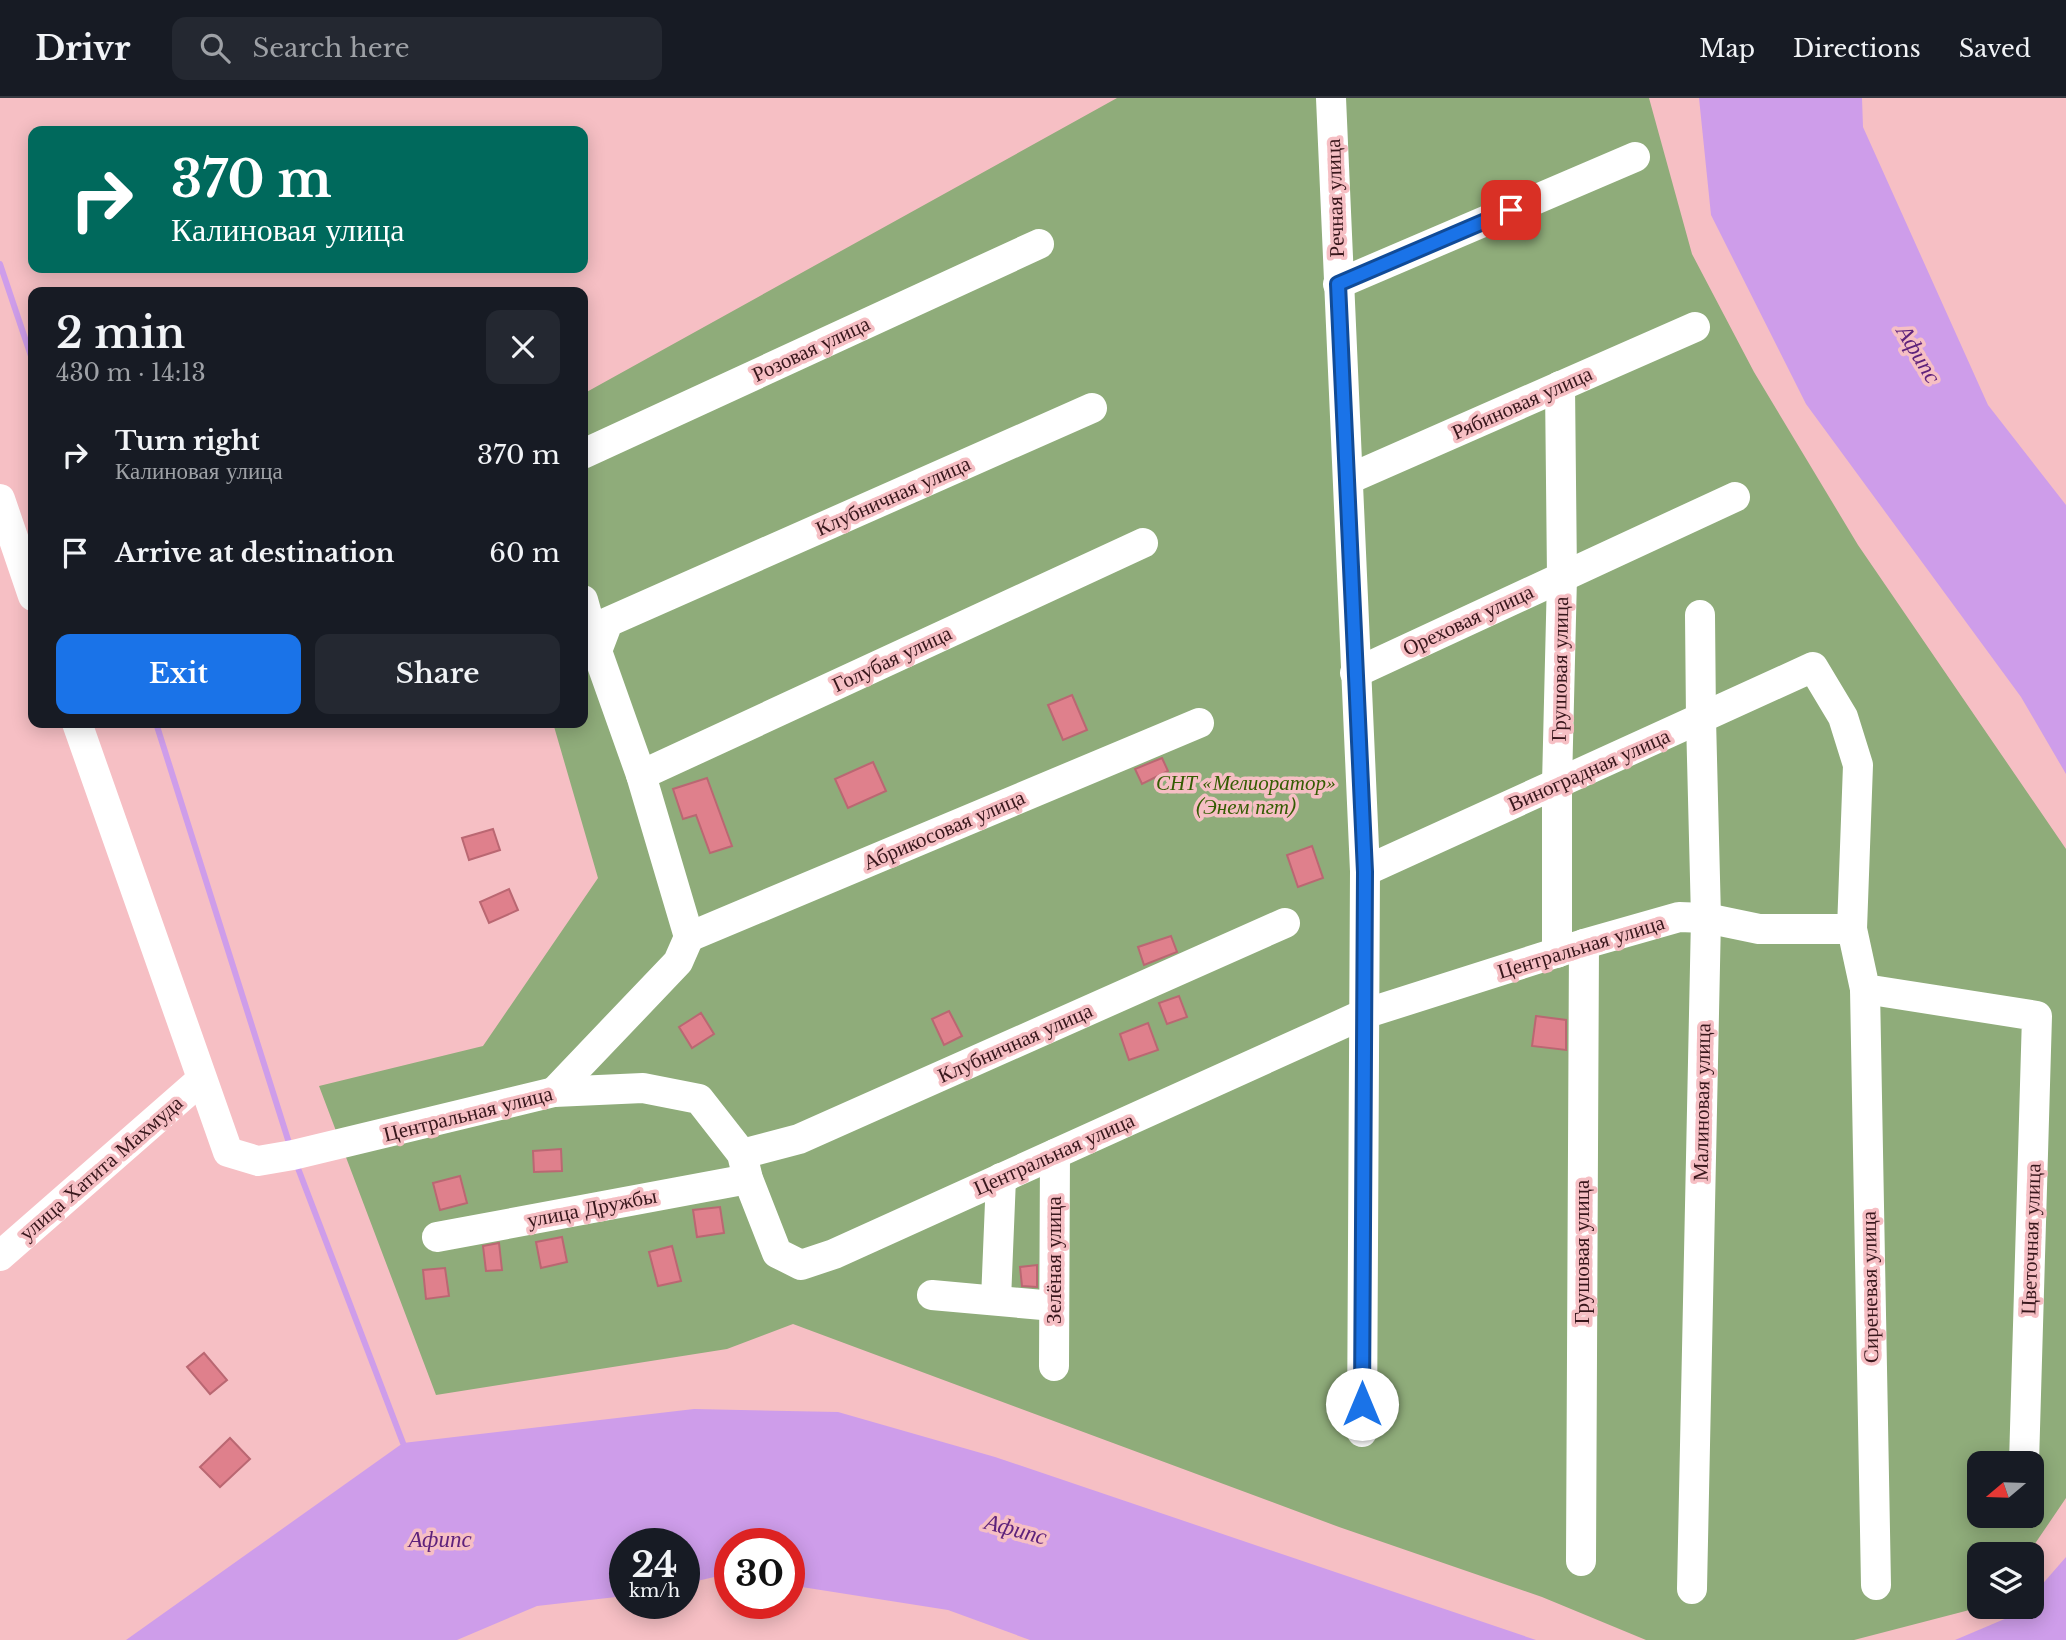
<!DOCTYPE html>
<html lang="en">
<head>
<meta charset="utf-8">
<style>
  :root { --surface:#171b24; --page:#242831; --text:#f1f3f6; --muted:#9ea1a6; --line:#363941; --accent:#1a73e8 }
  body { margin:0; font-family:"Libre Baskerville",serif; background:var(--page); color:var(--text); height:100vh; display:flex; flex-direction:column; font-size:26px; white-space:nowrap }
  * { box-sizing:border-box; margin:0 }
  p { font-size:23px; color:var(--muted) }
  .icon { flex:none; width:38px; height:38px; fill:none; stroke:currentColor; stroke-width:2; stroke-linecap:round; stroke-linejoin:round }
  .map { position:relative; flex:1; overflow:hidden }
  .side { position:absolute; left:28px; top:189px; width:560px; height:441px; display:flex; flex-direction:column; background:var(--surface); border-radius:14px; box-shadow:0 4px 18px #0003 }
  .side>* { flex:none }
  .top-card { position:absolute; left:28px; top:28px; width:560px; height:147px; border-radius:14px; box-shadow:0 4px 18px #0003; background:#00695c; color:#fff; overflow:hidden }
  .needle { width:46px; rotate:251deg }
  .tools { position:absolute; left:1967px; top:1353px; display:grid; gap:14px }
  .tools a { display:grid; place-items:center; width:77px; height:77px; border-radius:14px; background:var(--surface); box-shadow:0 4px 18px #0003; font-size:35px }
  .speed { position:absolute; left:609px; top:1430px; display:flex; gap:14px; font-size:35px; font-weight:700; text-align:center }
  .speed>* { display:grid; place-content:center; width:91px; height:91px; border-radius:50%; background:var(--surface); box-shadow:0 4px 18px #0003; line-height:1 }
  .speed small { font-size:18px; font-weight:400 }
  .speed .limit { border:10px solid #d22; background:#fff; color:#111 }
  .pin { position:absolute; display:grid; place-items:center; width:60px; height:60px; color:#fff; margin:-30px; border-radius:14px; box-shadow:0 4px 10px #0006 }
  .me { position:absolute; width:77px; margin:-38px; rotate:0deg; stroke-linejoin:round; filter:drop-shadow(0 0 5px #0008) }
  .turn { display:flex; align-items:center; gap:24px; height:147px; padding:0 28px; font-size:32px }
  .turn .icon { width:91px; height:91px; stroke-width:2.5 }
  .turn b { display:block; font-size:49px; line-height:60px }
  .round { display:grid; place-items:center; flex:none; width:74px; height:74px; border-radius:14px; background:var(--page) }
  .summary { display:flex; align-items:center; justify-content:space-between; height:119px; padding:0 28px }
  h1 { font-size:42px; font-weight:600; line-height:52px }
  .button { display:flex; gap:14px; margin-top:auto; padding:14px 28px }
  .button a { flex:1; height:80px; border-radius:14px; background:var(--accent); color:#fff; font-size:28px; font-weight:600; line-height:80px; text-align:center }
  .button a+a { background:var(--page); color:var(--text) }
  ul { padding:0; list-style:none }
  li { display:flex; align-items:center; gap:21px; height:98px; padding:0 28px }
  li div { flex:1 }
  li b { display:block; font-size:26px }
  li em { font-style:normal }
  header { display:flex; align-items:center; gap:42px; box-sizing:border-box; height:98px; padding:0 35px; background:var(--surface); border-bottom:2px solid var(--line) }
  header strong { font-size:33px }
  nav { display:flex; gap:38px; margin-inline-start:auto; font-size:24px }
  .search { width:490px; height:63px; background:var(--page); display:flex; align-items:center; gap:18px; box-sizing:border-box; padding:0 24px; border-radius:14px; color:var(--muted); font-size:26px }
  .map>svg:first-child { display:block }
  .green { fill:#8fac7a; fill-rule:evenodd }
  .water { fill:#ce9dea }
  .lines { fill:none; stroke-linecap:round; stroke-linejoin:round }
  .stream { stroke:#ce9dea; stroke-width:6 }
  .building { fill:#df808c; stroke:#ba6772; stroke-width:2 }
  .minor { stroke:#fff; stroke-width:30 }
  .route-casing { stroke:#114b97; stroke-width:18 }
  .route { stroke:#1a73e8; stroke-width:12 }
  .labels { text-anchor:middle; stroke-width:7; stroke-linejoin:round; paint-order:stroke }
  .street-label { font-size:21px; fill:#38171c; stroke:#f6bfc4 }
  .park-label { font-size:21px; font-style:italic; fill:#345c02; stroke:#f6bfc4 }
  .water-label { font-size:23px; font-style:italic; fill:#5e227b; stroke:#f6bfc4 }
</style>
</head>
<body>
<header>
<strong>Drivr</strong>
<div class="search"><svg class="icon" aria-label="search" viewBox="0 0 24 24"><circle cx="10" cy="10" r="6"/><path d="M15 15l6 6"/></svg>Search here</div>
<nav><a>Map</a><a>Directions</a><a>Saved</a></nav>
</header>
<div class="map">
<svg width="2066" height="1542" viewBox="0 0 2066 1542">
  <rect width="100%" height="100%" fill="#f6bfc4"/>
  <path class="green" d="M 1117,0 L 1649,0 L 1692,156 L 1754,274 L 1858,447 L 2066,751 L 2066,1400 L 2028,1456 L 1979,1456 L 1979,1508 L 1981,1509 L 1854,1542 L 1646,1542 L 1542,1499 L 1339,1429 L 793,1226 L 727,1251 L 436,1297 L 319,988 L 483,948 L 598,780 L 553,625 L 583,625 L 583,296 ZM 1979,1365 L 2032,1365 L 2032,1418 L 1979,1418 Z"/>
  <g class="water">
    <polygon points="1699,0 1862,0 1863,29 1988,307 2066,407 2066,676 2021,599 1806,306 1711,117"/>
    <polygon points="694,1311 838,1314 995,1359 1536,1542 1030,1542 948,1512 789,1487 789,1446 730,1446 730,1478 723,1477 684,1486 684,1446 625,1446 625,1498 537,1508 457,1542 126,1542 403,1345"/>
    <polygon points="2066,1459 2066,1542 1955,1542 2014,1517 2022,1509 2032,1508 2032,1498"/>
  </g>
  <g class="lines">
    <g class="stream">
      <polyline points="0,166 33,264"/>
      <polyline points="156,625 290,1048"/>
      <polyline points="296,1065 403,1345"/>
    </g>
  </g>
  <g class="building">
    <polygon points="1072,597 1087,632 1063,642 1048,607"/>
    <polygon points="1162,660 1168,673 1142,686 1135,671"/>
    <polygon points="873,664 886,693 848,710 835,681"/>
    <polygon points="707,680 732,748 710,755 696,717 683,721 673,691"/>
    <polygon points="493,731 500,752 469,762 462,740"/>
    <polygon points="1312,748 1323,780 1298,789 1287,757"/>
    <polygon points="509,791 518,812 489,825 480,804"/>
    <polygon points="1171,838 1177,854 1144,867 1138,849"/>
    <polygon points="1179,898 1187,919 1167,926 1159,905"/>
    <polygon points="949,913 962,938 944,947 932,921"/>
    <polygon points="701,915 714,936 692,950 679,929"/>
    <polygon points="1536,918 1566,922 1566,952 1532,948"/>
    <polygon points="1148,925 1158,952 1129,962 1120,936"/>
    <polygon points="561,1051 562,1073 534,1074 533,1053"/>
    <polygon points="460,1078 467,1105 440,1112 433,1085"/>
    <polygon points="720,1109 724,1135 697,1139 693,1112"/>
    <polygon points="562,1139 567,1164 541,1170 536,1144"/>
    <polygon points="499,1145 502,1172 486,1173 483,1148"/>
    <polygon points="672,1148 681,1183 658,1188 649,1154"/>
    <polygon points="1037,1167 1037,1189 1022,1188 1020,1169"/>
    <polygon points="445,1170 449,1198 426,1201 423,1172"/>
    <polygon points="204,1255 227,1282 210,1296 187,1269"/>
    <polygon points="230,1340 250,1361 220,1389 200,1369"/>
  </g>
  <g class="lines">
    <g class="minor">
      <polyline points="1331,0 1365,773 1362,1334"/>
      <polyline points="1338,186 1635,59"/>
      <polyline points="583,356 1039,146"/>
      <polyline points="1349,381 1695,229"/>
      <polyline points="0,401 33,498"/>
      <polyline points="597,553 608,524 1092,310"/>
      <polyline points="1355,575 1735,399"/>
      <polyline points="77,625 228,1054 258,1063 293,1057 554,994 643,990 699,1001 742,1056 748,1081 777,1155 801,1167 834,1156 1364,916 1584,846 1679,819 1706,820 1759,831 1852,831 1865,891 2037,918 2024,1365"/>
      <polyline points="641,677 1143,445"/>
      <polyline points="1365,773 1813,569 1843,619 1858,667 1852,831"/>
      <polyline points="689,839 1199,625"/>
      <polyline points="1557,855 1557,686 1562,479 1560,288"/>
      <polyline points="1865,891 1876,1487"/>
      <polyline points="554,994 678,864 689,839 641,677 597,553 583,502"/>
      <polyline points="742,1056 799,1041 1285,825"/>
      <polyline points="437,1139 748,1081"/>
      <polyline points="0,1158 201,982"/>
      <polyline points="932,1197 1054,1208"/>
      <polyline points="996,1202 1001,1080"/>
      <polyline points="1054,1268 1055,1056"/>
      <polyline points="1581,1463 1584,846"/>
      <polyline points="1692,1491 1706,820 1701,621 1700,517"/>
    </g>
  </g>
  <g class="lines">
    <defs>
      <polyline id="route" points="1362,1306 1365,774 1338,186 1511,112"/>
    </defs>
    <use href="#route" class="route-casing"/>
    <use href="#route" class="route"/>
  </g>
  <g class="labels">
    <g class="street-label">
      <text transform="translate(1335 100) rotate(-92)" y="7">Речная улица</text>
      <text transform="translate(811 251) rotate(-25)" y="7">Розовая улица</text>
      <text transform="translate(1522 305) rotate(-24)" y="7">Рябиновая улица</text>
      <text transform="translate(893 398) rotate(-24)" y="7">Клубничная улица</text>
      <text transform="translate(1468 522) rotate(-25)" y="7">Ореховая улица</text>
      <text transform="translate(892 561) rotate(-25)" y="7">Голубая улица</text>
      <text transform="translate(1560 571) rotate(-89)" y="7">Грушовая улица</text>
      <text transform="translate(1589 672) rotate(-24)" y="7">Виноградная улица</text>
      <text transform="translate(944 732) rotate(-23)" y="7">Абрикосовая улица</text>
      <text transform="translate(1581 849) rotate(-17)" y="7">Центральная улица</text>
      <text transform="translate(1015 945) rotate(-24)" y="7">Клубничная улица</text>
      <text transform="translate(1702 1004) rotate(-89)" y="7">Малиновая улица</text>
      <text transform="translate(468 1016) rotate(-14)" y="7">Центральная улица</text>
      <text transform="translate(1054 1056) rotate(-24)" y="7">Центральная улица</text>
      <text transform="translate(101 1070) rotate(-41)" y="7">улица Хатита Махмуда</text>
      <text transform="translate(592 1110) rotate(-11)" y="7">улица Дружбы</text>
      <text transform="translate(2031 1141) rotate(-88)" y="7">Цветочная улица</text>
      <text transform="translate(1582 1154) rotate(-90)" y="7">Грушовая улица</text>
      <text transform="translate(1054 1162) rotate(-90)" y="7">Зелёная улица</text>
      <text transform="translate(1870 1189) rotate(-91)" y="7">Сиреневая улица</text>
    </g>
    <g class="park-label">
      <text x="1246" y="692">СНТ «Мелиоратор»<tspan x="1246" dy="24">(Энем пгт)</tspan></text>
    </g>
    <g class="water-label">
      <text transform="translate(1919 256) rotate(59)" y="8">Афипс</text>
      <text transform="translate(1016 1431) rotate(15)" y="8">Афипс</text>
      <text x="440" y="1449">Афипс</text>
    </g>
  </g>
</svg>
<div class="tools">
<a><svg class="needle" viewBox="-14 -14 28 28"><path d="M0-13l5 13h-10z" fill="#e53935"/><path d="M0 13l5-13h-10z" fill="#9ea1a6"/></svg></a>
<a><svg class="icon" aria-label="layers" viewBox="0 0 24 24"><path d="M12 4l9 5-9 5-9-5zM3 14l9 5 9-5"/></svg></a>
</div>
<div class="speed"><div>24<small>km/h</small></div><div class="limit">30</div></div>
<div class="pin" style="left:1511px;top:112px;background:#d93025"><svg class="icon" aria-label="arrive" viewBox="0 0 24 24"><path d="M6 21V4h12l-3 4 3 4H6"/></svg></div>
<svg class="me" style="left:1362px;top:1306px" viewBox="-20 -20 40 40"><circle r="19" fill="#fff"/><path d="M0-13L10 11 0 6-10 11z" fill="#1a73e8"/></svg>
<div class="top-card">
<div class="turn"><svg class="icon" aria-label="right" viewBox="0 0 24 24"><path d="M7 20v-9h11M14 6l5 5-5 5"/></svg><div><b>370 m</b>Калиновая улица</div></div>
</div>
<section class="side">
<div class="summary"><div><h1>2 min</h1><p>430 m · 14:13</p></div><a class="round"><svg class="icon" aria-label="close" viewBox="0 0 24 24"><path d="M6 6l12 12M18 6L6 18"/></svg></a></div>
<ul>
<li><svg class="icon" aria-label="right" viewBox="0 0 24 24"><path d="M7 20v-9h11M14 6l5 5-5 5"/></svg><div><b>Turn right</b><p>Калиновая улица</p></div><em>370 m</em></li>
<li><svg class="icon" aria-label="arrive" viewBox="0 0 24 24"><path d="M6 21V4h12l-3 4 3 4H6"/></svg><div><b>Arrive at destination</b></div><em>60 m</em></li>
</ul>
<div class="button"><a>Exit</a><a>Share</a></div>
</section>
</div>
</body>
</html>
